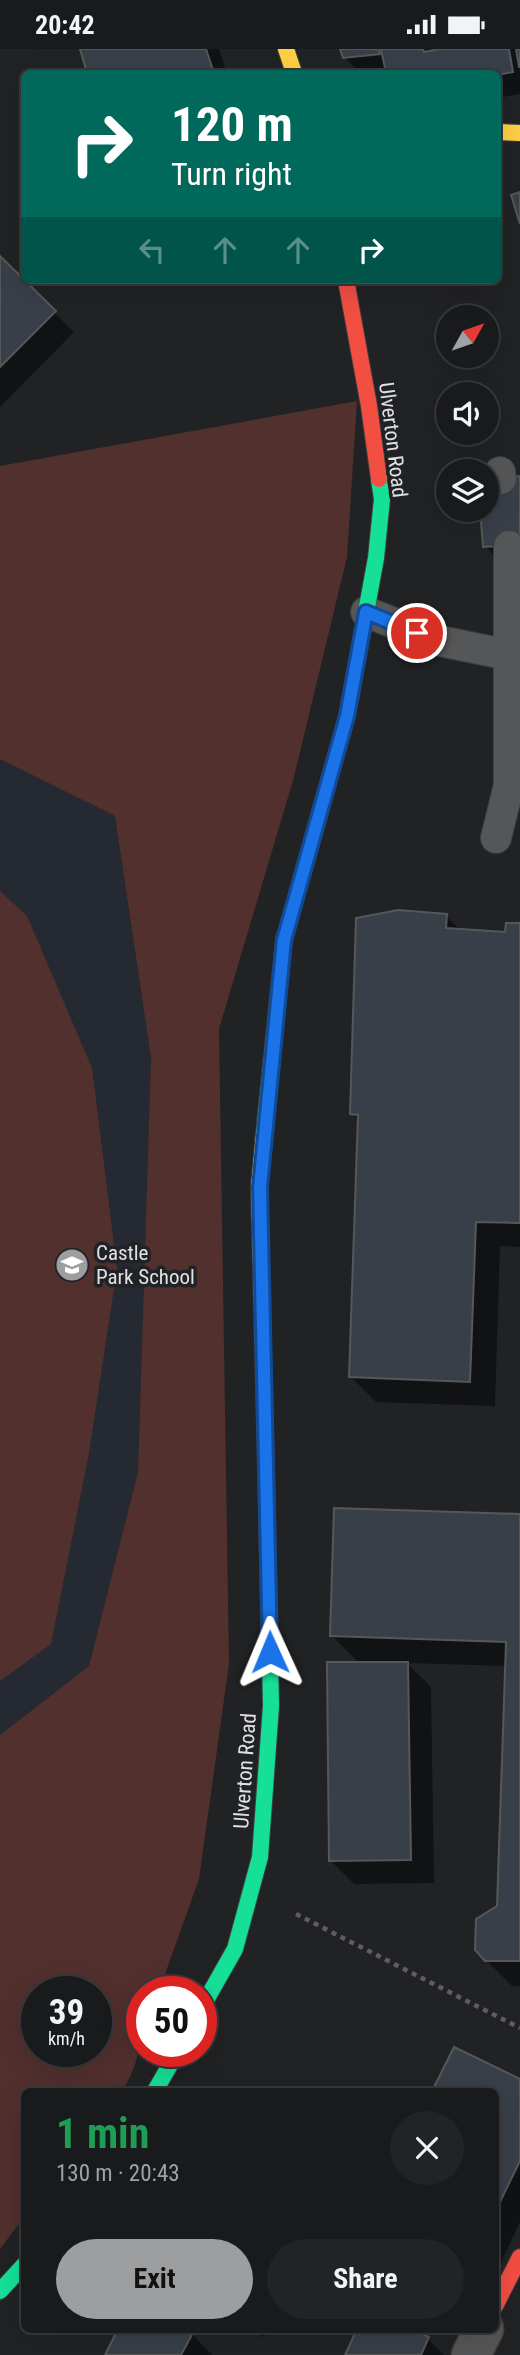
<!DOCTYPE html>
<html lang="en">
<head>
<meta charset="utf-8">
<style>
  :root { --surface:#191a1b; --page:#222324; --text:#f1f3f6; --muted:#9fa1a3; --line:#37383a; --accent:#9d9ea0 }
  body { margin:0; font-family:"Roboto Condensed",sans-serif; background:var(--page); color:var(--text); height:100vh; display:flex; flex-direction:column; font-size:26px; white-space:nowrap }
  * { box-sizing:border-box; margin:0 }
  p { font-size:23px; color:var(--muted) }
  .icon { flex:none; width:38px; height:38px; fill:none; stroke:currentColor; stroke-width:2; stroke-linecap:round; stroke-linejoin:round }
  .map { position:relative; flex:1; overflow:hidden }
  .drawer { position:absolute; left:21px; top:2039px; width:478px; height:245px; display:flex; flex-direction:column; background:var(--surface); border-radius:10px; box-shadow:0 7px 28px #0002,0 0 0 2px var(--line) }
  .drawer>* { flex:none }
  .top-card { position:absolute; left:21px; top:21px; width:480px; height:214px; border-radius:10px; box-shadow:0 7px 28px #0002,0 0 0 2px var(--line); background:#00695c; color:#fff; overflow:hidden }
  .needle { width:46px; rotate:50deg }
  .buttons { position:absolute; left:436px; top:256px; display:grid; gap:14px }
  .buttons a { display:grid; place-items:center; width:63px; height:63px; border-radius:50%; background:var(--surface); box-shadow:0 7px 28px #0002,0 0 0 2px var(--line); font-size:35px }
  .speed { position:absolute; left:21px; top:1927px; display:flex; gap:14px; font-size:35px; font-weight:700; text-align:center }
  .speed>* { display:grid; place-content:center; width:91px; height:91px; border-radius:50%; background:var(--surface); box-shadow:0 7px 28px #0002,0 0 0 2px var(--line); line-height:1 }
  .speed small { font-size:18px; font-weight:400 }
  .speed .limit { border:10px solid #d22; background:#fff; color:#111 }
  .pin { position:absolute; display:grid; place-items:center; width:60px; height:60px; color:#fff; margin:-30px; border:4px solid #fff; border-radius:50%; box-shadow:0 2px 7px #0007 }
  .me { position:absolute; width:77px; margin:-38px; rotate:359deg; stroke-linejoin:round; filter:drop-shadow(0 0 5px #0008) }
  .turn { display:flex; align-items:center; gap:24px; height:147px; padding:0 35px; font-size:32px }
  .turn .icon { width:91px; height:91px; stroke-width:2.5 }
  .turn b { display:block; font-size:49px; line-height:60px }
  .lanes { display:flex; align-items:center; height:66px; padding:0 35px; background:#0003; justify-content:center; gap:35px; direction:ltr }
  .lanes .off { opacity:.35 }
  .round { display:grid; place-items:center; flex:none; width:74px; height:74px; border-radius:37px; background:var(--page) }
  .summary { display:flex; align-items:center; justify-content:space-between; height:119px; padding:0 35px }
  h1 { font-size:42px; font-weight:700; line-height:52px; color:#1e9e55 }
  .action { display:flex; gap:14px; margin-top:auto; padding:14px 35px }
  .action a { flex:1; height:80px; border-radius:42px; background:var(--accent); color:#111; font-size:28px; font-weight:700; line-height:80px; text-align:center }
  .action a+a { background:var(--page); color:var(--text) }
  .status { display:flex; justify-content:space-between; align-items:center; height:49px; padding:0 35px; background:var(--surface); direction:ltr }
  .status svg { height:19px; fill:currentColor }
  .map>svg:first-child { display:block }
  .built { fill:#252a32 }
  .green { fill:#51302e; fill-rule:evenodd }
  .shadow { fill:#0007 }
  .building { fill:#393f49; stroke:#565758; stroke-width:2 }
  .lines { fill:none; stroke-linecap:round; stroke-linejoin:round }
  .lane-casing { stroke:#3e3f40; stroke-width:32 }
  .street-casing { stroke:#3e3f40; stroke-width:41 }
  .fast-casing { stroke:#3e3f40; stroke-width:18 }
  .slow-casing { stroke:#3e3f40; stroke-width:18 }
  .jam-casing { stroke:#3e3f40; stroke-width:18 }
  .path { stroke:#5e5e60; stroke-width:4.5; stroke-dasharray:5 5; stroke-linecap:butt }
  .lane { stroke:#555657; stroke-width:30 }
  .street { stroke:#555657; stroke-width:38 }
  .fast { stroke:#16e098; stroke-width:16 }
  .slow { stroke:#ffcf43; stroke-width:16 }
  .jam { stroke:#f24e42; stroke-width:16 }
  .route-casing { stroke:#114b97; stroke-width:18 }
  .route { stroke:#1a73e8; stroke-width:12 }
  .labels { text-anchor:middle; stroke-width:7; stroke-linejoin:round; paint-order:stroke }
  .street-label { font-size:21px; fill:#e0e1e3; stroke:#202225 }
  .poi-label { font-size:21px; fill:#e0e1e3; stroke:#202225; text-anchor:start }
</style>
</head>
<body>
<div class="status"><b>20:42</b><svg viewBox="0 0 49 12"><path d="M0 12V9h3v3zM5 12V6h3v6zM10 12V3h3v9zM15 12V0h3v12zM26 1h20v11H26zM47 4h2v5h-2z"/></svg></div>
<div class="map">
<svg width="520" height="2306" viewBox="0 0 520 2306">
  <rect width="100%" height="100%" fill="#212224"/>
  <polygon class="built" points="0,710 115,767 151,1009 138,1423 89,1617 0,1686"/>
  <g class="green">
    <path d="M 357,352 L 347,508 L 294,728 L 219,980 L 229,1615 L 199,1830 L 159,1942 L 142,1942 C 142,1977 143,2014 121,2042 L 24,2042 L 24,2168 L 0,2200 L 0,1686 L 89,1617 L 138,1423 L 151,1009 L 115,767 L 0,710 L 0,417 ZM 37,1942 L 96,1942 L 96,2002 L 37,2002 Z"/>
    <polygon points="0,842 27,867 92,1019 117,1220 89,1404 51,1595 0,1632"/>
  </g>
  <g class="shadow">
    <polygon points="82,0 219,0 227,24 89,24"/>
    <polygon points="342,0 434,0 436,2 449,0 520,0 520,45 497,49 497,24 360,24 344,8"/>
    <polygon points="0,210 74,283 0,358"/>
    <polygon points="520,427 520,522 510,523 485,497 486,433"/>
    <polygon points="446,867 461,882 507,885 520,876 520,1198 500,1197 495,1357 376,1353 351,1328 359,1072 352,1065"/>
    <polygon points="520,1467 520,1937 512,1937 476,1901 499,1858 507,1617 407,1614 431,1638 434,1834 354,1835 330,1811 360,1615 332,1587"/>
    <polygon points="455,2000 520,2032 520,2173 497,2222 495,2042 434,2042"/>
    <polygon points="250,2280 268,2280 264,2288"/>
    <polygon points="192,2285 212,2306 107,2306"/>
    <polygon points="428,2290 444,2306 347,2306"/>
  </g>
  <g class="building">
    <polygon points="80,0 206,0 214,24 87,24"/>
    <polygon points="340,0 379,0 380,5 343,9"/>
    <polygon points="381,0 423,0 424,3 439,0 509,0 513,23 497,26 386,24"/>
    <polygon points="516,0 520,0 520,18 519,18"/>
    <polygon points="520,143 520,175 511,146"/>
    <polygon points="0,207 56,262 0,318"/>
    <polygon points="520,427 520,496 483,498 480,460 486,460 486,432"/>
    <polygon points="398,861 447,865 446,879 505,883 506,874 520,874 520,1174 476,1173 470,1333 349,1328 358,1066 350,1065 356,869"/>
    <polygon points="334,1459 520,1465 520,1912 485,1912 475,1901 476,1870 497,1857 506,1593 330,1587"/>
    <polygon points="327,1613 408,1613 411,1811 329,1812"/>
    <polygon points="454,1998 520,2030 520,2112 495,2163 495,2042 432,2042"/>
    <polygon points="118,2280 186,2280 193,2284 181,2306 105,2306"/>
    <polygon points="357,2280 412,2280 429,2288 421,2306 345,2306"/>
  </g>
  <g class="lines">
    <defs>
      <g id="lane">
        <polyline points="500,423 501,430"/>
        <polyline points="366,563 440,592 509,606 509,497"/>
        <polyline points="496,789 509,736 509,606"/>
      </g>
      <polyline id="street" points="471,2306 484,2280"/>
      <g id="fast">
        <polyline points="264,1085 284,891 347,667 376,509 382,450 379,430"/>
        <polyline points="201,1960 235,1900 260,1808 271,1657 266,1419"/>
        <polyline points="155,2042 178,2002"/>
        <polyline points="0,2242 24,2216"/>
      </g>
      <g id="slow">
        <polyline points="286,0 294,24"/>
        <polyline points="497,83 520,84"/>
        <polyline points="264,1085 259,1137 266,1419"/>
      </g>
      <g id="jam">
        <polyline points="346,231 369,357 379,430"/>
        <polyline points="495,2257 520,2208"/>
      </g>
    </defs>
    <use href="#lane" class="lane-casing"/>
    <use href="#street" class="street-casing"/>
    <use href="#fast" class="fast-casing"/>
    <use href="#slow" class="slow-casing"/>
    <use href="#jam" class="jam-casing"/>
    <polyline class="path" points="296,1865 520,1979"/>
    <use href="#lane" class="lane"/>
    <use href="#street" class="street"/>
    <use href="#fast" class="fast"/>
    <use href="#slow" class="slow"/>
    <use href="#jam" class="jam"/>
  </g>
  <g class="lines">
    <defs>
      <polyline id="route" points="270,1603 260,1138 284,891 347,667 366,563 417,584"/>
    </defs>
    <use href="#route" class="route-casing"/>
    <use href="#route" class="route"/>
  </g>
  <defs>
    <symbol id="school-disc" viewBox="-11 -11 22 22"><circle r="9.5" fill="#9d9ea0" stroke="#202225"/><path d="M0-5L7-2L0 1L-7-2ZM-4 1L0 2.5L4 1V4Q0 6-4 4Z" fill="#fff"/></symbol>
  </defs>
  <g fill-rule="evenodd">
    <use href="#school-disc" x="53" y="1197" width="38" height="38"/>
  </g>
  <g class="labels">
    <g class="street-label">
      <text transform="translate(393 391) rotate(83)" y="7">Ulverton Road</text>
      <text transform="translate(245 1722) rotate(-86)" y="7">Ulverton Road</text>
    </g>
    <g class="poi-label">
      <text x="96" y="1211">Castle<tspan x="96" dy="24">Park School</tspan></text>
    </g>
  </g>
</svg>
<div class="buttons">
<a><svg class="needle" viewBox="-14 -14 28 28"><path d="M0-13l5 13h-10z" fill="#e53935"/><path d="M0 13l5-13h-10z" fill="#9fa1a3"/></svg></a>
<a><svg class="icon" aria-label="sound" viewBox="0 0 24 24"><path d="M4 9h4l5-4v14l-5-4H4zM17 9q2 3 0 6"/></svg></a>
<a><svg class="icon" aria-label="layers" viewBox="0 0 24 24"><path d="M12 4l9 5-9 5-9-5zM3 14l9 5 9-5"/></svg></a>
</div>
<div class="speed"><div>39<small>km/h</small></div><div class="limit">50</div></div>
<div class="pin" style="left:417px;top:584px;background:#d93025"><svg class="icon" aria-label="arrive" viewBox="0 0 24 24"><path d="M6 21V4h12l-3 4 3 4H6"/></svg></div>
<svg class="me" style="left:270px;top:1603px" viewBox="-20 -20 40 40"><path d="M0-17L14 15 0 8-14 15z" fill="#1a73e8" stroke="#fff" stroke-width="4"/></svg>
<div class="top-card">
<div class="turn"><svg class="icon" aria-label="right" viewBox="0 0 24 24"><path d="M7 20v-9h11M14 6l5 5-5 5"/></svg><div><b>120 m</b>Turn right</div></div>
<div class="lanes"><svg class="icon off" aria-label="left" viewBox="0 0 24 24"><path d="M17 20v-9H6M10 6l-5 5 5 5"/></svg><svg class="icon off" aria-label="ahead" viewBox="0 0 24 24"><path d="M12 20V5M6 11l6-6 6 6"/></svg><svg class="icon off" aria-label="ahead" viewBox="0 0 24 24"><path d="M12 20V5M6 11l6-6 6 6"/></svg><svg class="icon" aria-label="right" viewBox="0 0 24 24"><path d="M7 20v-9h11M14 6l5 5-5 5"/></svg></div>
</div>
<section class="drawer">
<div class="summary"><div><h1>1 min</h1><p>130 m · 20:43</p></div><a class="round"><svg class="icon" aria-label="close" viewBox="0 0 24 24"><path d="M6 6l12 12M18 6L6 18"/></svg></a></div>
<div class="action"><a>Exit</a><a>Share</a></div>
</section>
</div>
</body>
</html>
